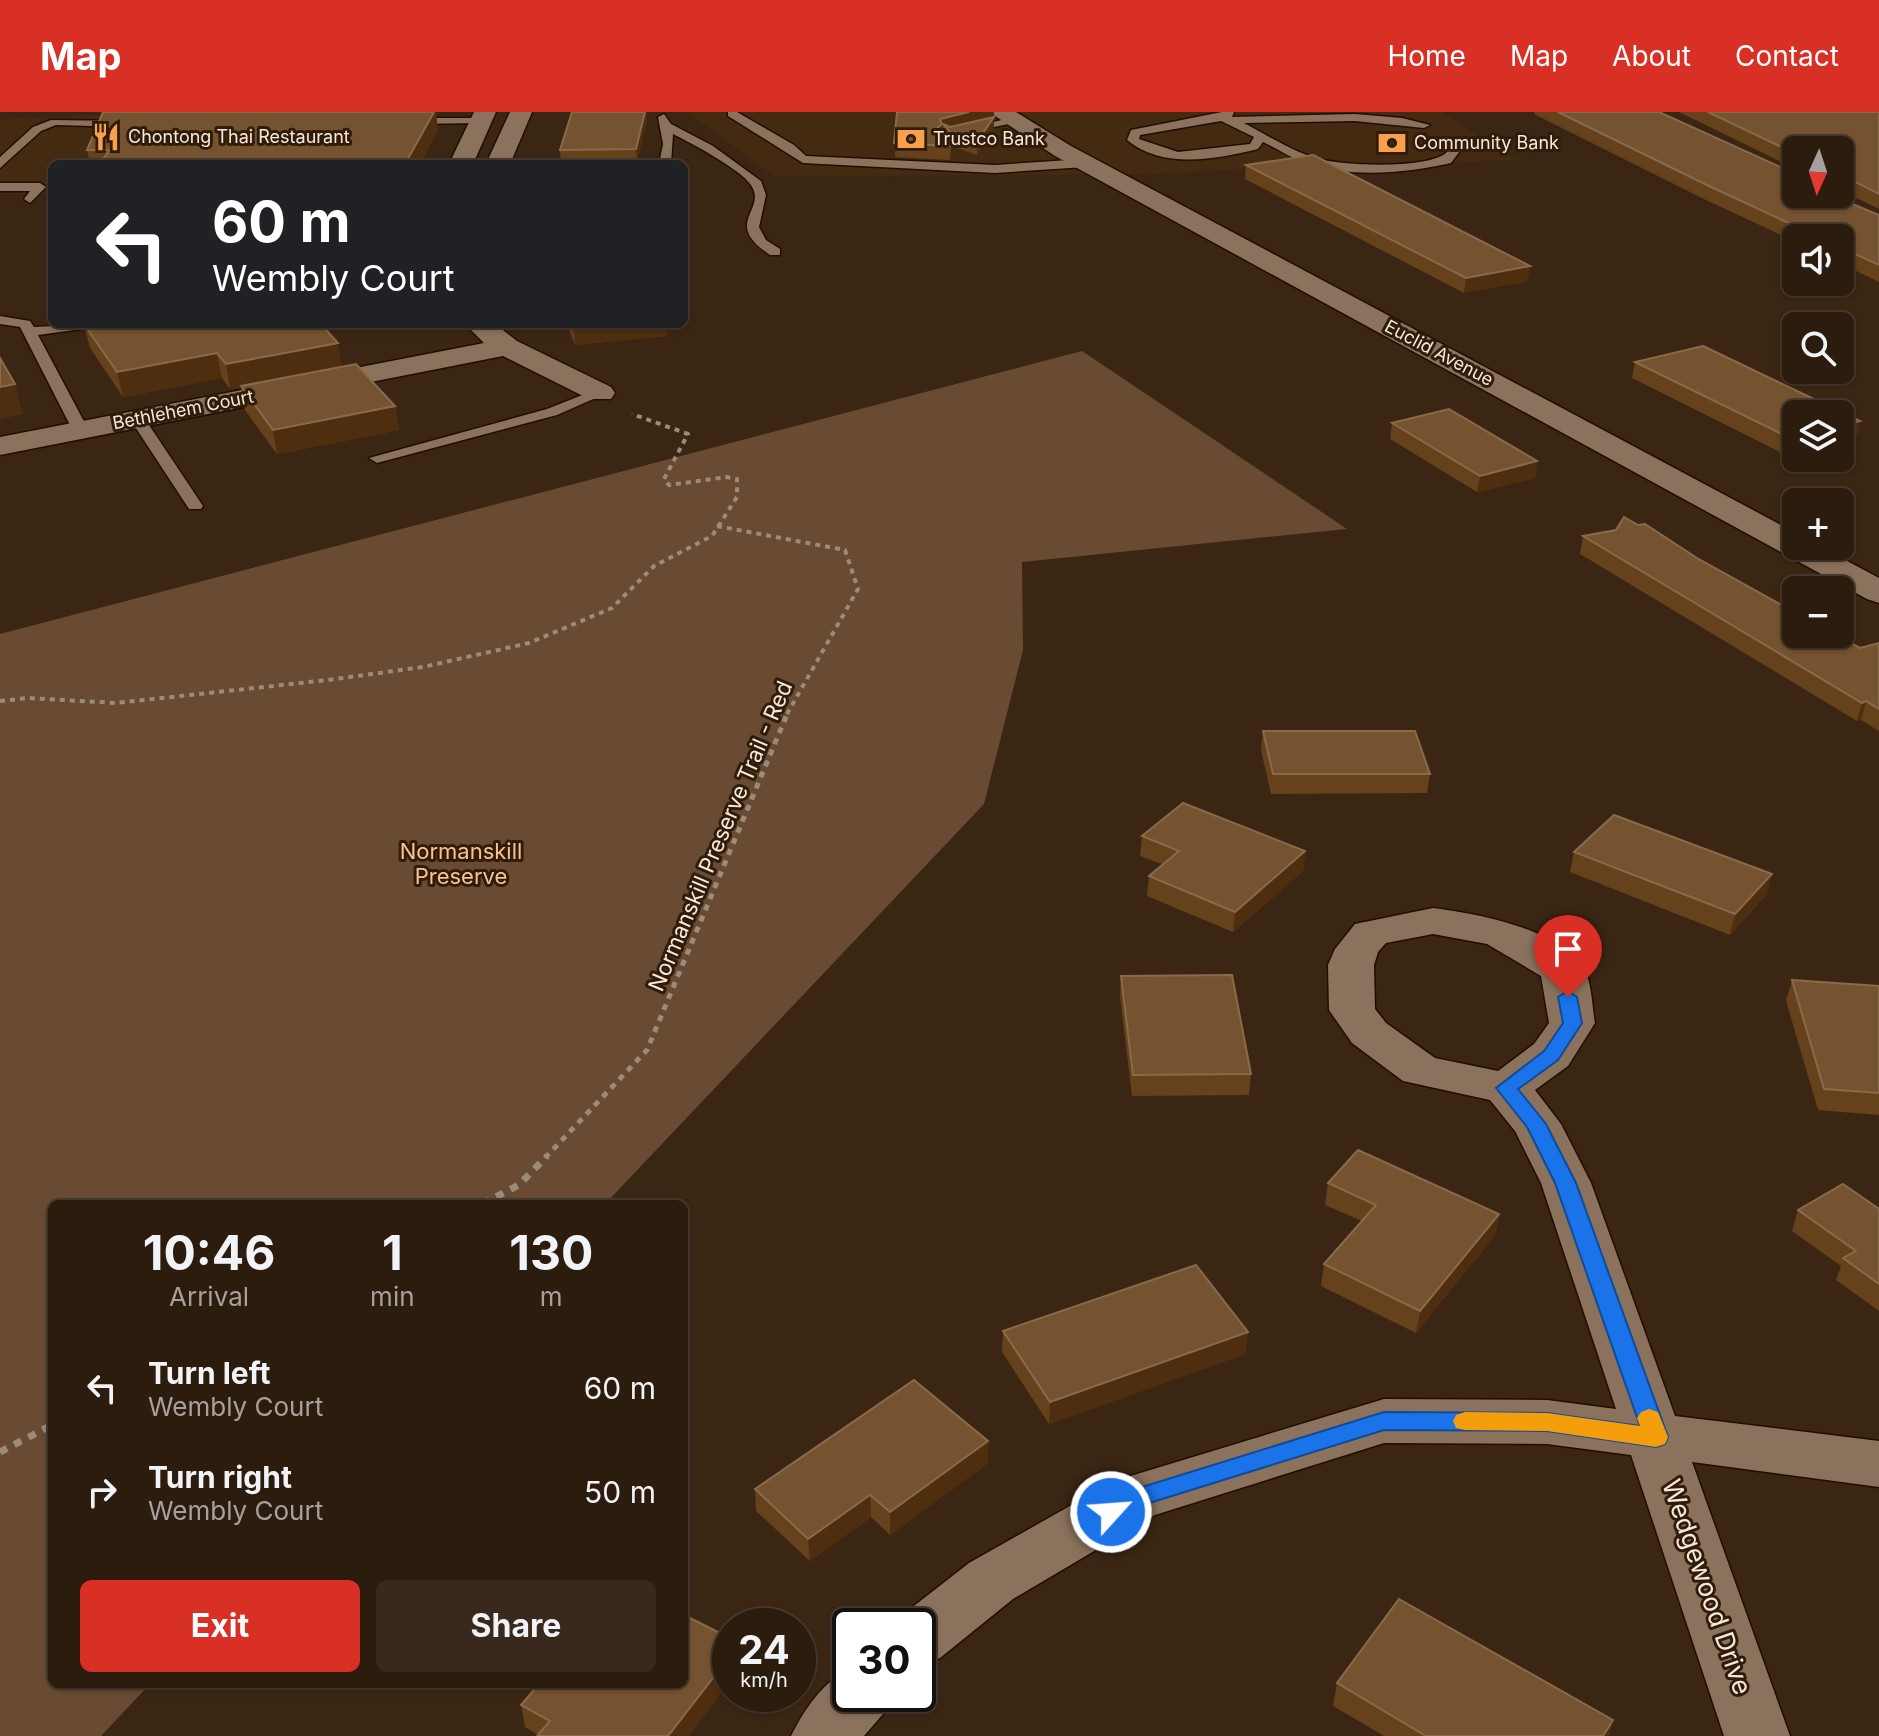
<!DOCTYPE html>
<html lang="en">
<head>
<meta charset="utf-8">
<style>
  :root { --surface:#2c1c0e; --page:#38291c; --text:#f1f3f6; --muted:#a6a19e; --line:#483a2e; --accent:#d93025 }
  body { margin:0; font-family:Inter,sans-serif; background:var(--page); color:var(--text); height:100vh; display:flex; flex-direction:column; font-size:30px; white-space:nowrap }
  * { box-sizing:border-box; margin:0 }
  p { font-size:26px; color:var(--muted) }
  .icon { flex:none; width:44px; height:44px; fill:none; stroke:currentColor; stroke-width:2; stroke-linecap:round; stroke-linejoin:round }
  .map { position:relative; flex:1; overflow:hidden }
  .sheet { position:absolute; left:48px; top:1088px; width:640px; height:488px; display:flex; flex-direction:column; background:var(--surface); border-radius:12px; box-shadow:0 2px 6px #0004,0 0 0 2px var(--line) }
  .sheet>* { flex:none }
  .top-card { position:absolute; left:48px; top:48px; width:640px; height:168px; border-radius:12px; box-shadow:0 2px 6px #0004,0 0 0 2px var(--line); background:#202124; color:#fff; overflow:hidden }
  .needle { width:52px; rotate:183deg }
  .controls { position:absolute; left:1782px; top:24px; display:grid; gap:16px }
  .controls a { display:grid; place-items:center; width:72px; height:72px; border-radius:12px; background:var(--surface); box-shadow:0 2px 6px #0004,0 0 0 2px var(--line); font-size:40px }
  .speed { position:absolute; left:712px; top:1496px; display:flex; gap:16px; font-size:40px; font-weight:700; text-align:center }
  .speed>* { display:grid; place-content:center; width:104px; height:104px; border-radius:50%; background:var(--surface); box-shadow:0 2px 6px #0004,0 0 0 2px var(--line); line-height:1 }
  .speed small { font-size:20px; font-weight:400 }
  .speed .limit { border:4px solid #111; border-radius:12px; background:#fff; color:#111 }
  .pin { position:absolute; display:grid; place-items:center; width:68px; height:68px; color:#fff; margin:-82px -34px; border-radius:50% 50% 50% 0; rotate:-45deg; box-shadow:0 0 8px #0007 }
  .pin .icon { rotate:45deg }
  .me { position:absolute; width:88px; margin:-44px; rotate:64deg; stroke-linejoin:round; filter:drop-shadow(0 0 6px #0008) }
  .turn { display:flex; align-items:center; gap:28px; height:168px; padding:0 32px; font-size:36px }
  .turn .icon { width:104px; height:104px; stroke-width:2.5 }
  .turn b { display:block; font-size:56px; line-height:68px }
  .eta { display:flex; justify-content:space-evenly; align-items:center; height:136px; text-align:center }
  .eta b { font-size:48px; font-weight:700; line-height:56px }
  .cta { display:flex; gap:16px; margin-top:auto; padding:16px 32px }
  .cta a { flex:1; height:92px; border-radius:12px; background:var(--accent); color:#fff; font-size:32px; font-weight:700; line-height:92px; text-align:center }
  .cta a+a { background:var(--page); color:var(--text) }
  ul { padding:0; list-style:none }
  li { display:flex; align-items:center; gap:24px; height:104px; padding:0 32px }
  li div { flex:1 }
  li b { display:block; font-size:30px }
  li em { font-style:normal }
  header { display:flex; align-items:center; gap:48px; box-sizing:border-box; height:112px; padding:0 40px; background:var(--accent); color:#fff }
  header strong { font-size:38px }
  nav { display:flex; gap:44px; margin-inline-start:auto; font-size:28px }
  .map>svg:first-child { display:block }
  .built { fill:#442a11 }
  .green { fill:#684b32 }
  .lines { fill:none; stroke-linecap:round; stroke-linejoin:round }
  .lane-casing { stroke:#210e00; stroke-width:3 }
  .street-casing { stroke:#210e00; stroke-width:3 }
  .path-far2 { stroke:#9c8a7b; stroke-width:4; stroke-dasharray:5 5; stroke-linecap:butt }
  .path-far1 { stroke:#9c8a7b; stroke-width:5; stroke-dasharray:6 6; stroke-linecap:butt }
  .path { stroke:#9c8a7b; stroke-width:7; stroke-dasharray:8 8; stroke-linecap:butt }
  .lane { fill:#8b725d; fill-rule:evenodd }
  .street { fill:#8b725d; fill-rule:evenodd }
  .wall { fill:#65411c }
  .shaded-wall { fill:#4e2e0f }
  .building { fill:#755330; stroke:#896a4b; stroke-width:2 }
  .route { fill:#1a73e8; stroke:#114b97; stroke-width:2 }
  .slow { fill:#f59e0b }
  .labels { text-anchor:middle; stroke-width:6; stroke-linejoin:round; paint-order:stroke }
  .far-poi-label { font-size:18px; fill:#f7e8dd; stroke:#301c09; text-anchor:start }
  .far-street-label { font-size:18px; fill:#f7e8dd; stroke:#301c09 }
  .street-label { font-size:22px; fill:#f7e8dd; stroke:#301c09 }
  .park-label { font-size:22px; fill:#f7c295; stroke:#301c09 }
  .near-street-label { font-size:26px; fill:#f7e8dd; stroke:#301c09 }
</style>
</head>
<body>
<header>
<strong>Map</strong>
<nav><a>Home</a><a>Map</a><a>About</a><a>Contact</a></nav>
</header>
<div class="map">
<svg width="1879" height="1624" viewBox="0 0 1879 1624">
  <rect width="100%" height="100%" fill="#3b2613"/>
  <g class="built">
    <polygon points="176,0 239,52 52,52 52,82 0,83 0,7"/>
    <polygon points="688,0 1441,0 1517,48 1130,62 775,65"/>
  </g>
  <polygon class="green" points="1082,239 1347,417 1022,450 1023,538 984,692 605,1092 52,1092 52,1572 150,1572 101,1624 0,1624 0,522"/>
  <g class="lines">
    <defs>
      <g id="lane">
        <polygon points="728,0 737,0 794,33 806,44 995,53 1085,47 1091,51 1085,55 995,61 803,51 728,4"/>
        <path d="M 1222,0 L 1234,0 L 1232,5 L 1355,2 L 1402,6 L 1430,13 L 1424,16 L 1355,9 L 1244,11 C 1267,23 1291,39 1316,46 C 1339,54 1433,58 1448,39 L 1441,31 L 1447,27 L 1460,39 L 1451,51 C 1408,61 1351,66 1308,52 C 1293,47 1278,37 1263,30 L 1258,37 C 1217,47 1163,58 1127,28 L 1131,18 ZM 1221,9 L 1254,25 L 1250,32 L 1178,40 L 1139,27 L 1140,23 Z"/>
        <path d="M 664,2 L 671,12 L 713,34 L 761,69 L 766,83 L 759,115 L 766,128 L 780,137 L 780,143 L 770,143 C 721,110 768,99 751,73 C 740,57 691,31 673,22 L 671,52 L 659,52 L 663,32 L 658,5 Z"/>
        <polygon points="1014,5 1018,10 966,21 960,18"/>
        <polygon points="482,6 486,11 407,12 401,9 407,6"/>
        <polygon points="51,8 125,9 131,12 125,15 56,13 41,19 0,56 0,45 33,15"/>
        <polygon points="0,71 40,71 46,75 30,91 24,87 30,79 0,79"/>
        <polygon points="0,204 30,209 34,215 96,212 89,216 38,223 88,317 85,320 72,317 20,215 0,212"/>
        <polygon points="595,278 607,281 557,303 377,351 369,346 547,297"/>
        <polygon points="133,304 143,304 203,394 201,397 189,397 130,307"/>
      </g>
      <g id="street">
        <polygon points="474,0 496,0 473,52 449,52"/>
        <polygon points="510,0 532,0 510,52 486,52"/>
        <polygon points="989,0 1016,0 1071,34 1796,421 1796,434 1819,434 1879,466 1879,491 1867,487 1055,44"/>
        <polygon points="473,212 495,212 517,229 611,275 615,281 611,287 589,287 503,244 0,343 0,325 484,231 470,217"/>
        <path d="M 1433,796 C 1473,801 1563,817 1584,857 C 1592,871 1592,894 1595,911 L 1568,954 L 1535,978 L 1561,1012 L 1591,1071 L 1675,1304 L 1879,1329 L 1879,1375 L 1692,1350 L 1790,1624 L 1724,1624 L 1631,1343 L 1547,1332 L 1384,1331 L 1155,1403 L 1013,1487 L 940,1546 L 918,1553 L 918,1514 L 893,1514 L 896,1508 L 969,1451 L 1114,1369 L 1384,1287 L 1547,1288 L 1616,1297 L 1541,1071 L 1515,1019 L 1490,988 L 1403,969 L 1352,931 L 1329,898 L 1328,853 L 1335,837 L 1355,812 ZM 1433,822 L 1487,832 L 1541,864 L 1549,911 L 1534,932 L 1498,959 L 1435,946 L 1386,911 L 1375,897 L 1374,853 L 1378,840 L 1386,831 Z"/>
        <path d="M 850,1558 L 850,1582 L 892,1582 L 883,1602 L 864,1624 L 791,1624 C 803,1600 824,1567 850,1558 Z"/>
      </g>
    </defs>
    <use href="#lane" class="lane-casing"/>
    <use href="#street" class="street-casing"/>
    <g class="path-far2">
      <polyline points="717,414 845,438 858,477 787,602"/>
      <polyline points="0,589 28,586 116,591 328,568 423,555 529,531 612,496 654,454 712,424 737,385 737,367 727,365 669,373 664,367 688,322 632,302"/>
    </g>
    <polyline class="path-far1" points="545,1046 647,938 788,600"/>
    <g class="path">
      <polyline points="482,1092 519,1073 547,1044"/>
      <polyline points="0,1340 52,1313"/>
    </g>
    <use href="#lane" class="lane"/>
    <use href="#street" class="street"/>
  </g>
  <g class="wall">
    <polygon points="897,0 994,0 994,18 977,43 951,34 943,25 943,20 942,25 938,29 939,31 951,34 950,48 895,45"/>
    <polygon points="1535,0 1659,0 1796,82 1879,103 1879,170 1840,151 1840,126 1796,126 1796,130 1708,89 1534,2"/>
    <polygon points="1679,0 1879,0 1879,97 1841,78 1796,38 1796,57"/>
    <polygon points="647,7 637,50 561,51 560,38"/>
    <polygon points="438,18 420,52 90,52 87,38"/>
    <polygon points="1246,53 1530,154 1527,169 1464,181 1245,67"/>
    <polygon points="84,212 342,255 395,294 399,318 277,342 245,298 241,275 230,277 222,266 123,285 90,236"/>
    <polygon points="567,212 666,212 667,224 575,233"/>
    <polygon points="1703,234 1860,309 1856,325 1840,329 1840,302 1796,302 1796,341 1788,344 1632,266 1635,250"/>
    <polygon points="1392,311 1537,349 1535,366 1477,380 1390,327"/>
    <polygon points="1583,424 1860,536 1879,531 1879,619 1861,608 1857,609 1580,442"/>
    <polygon points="1263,619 1430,662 1427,681 1271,682 1261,638"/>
    <polygon points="1142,724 1305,739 1303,759 1233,820 1147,784 1149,764 1162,752 1140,744"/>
    <polygon points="1574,740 1767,782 1730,823 1570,760"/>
    <polygon points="1121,864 1251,962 1249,983 1132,984 1120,884"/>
    <polygon points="1792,868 1879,874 1879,1003 1818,998 1786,889"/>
    <polygon points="1328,1071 1499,1102 1495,1123 1416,1221 1321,1174 1324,1152 1362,1109 1325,1093"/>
    <polygon points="1879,1097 1879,1199 1836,1168 1841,1154 1792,1119 1798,1098"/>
    <polygon points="1003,1219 1248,1220 1245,1242 1049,1312 1002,1240"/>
    <polygon points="988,1351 890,1423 871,1405 810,1449 756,1399 755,1377"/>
    <polygon points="730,1526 730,1569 688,1624 538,1623 525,1615 521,1593"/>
    <polygon points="1337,1571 1613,1608 1609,1624 1384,1624 1333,1594"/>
  </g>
  <g class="shaded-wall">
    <polygon points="434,0 436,0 438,18 420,52 405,52"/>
    <polygon points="645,0 647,0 647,7 637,50 636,37"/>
    <polygon points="969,0 994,0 994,18 977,43 977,30 948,18 943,12 942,25 933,33 933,20 940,7"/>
    <polygon points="1844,64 1841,78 1840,78 1840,65"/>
    <polygon points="1530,154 1527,169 1464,181 1466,166"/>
    <polygon points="573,212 666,212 667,224 575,233"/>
    <polygon points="338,231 342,255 230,277 226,252"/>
    <polygon points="217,241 222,266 123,285 117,260"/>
    <polygon points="15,272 23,302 0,307 0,275"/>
    <polygon points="395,294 399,318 277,342 273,318"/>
    <polygon points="1860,309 1856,325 1840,329 1840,314"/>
    <polygon points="1796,326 1796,341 1788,344 1792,327"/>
    <polygon points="1537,349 1535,366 1477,380 1480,364"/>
    <polygon points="1866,589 1861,608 1857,609 1862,591"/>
    <polygon points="1305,739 1303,759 1233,820 1235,800"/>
    <polygon points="1772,762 1767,782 1730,823 1735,802"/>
    <polygon points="1499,1102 1495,1123 1416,1221 1420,1199"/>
    <polygon points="1248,1220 1245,1242 1049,1312 1050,1290"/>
    <polygon points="988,1329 988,1351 890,1423 890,1400"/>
    <polygon points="870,1383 871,1405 810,1449 808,1427"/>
    <polygon points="730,1544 730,1569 688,1624 668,1624"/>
    <polygon points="1613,1608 1609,1624 1603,1624"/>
  </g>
  <g class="building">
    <polygon points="103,0 434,0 405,52 99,52 110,38 87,38"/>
    <polygon points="572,0 645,0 636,37 560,38"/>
    <polygon points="897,0 969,0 940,7 942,12 933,20 939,31 951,34 894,31"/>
    <polygon points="1558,0 1659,0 1796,62 1796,82 1829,82 1879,103 1879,153 1840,135 1840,126 1821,126 1711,75"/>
    <polygon points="1708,0 1879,0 1879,82 1844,64 1840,65 1840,38 1796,38 1796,42"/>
    <polygon points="994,5 977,30 951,21 943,12 950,15"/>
    <polygon points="1313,43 1530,154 1466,166 1246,53"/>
    <polygon points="84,212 321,212 338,231 226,252 217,241 117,260"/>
    <polygon points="1703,234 1860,309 1840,314 1840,302 1796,302 1796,326 1792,327 1635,250"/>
    <polygon points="0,246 15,272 0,275"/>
    <polygon points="356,252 395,294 273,318 241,274"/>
    <polygon points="1449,297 1537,349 1480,364 1392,311"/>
    <polygon points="1624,405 1638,413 1645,412 1697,446 1796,501 1796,522 1834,522 1860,536 1879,531 1879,597 1866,589 1862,591 1583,424 1616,418"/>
    <polygon points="1263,619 1415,619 1430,662 1273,662"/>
    <polygon points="1183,691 1305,739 1235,800 1149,764 1179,739 1142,724"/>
    <polygon points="1614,703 1772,762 1735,802 1574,740"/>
    <polygon points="1232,863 1251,962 1133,963 1121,864"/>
    <polygon points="1792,868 1879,874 1879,981 1824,977"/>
    <polygon points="1358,1038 1499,1102 1420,1199 1324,1152 1376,1093 1328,1071"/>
    <polygon points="1843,1072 1879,1097 1879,1172 1843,1146 1856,1139 1798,1098"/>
    <polygon points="1196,1153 1248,1220 1050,1290 1003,1219"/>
    <polygon points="914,1268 988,1329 890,1400 870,1383 808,1427 755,1377"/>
    <polygon points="1399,1487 1613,1608 1603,1624 1426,1624 1337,1571"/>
    <polygon points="684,1503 730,1526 730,1544 668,1624 537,1624 550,1609 521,1593 539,1572 684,1572"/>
  </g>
  <polygon class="route" points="1568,879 1577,885 1582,911 1558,948 1518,977 1546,1012 1576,1071 1668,1325 1665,1332 1656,1335 1547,1319 1384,1318 1143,1393 1111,1410 1102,1407 1099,1400 1102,1393 1126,1380 1384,1300 1547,1301 1640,1314 1555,1071 1527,1015 1496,976 1544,939 1563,911 1558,885"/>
  <polygon class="slow" points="1649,1297 1658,1300 1668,1325 1665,1332 1656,1335 1547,1319 1465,1318 1456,1316 1453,1309 1456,1303 1465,1300 1547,1301 1640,1314 1637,1306 1641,1300"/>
  <defs>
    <symbol id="restaurant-bare" viewBox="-9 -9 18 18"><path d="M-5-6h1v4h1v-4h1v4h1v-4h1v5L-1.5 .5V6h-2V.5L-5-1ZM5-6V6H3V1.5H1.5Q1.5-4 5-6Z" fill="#f9a04c" stroke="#301c09" stroke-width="2.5" paint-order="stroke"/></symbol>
    <symbol id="bank-bare" viewBox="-9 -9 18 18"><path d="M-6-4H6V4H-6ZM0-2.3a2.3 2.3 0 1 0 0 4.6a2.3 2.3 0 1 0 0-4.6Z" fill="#f9a04c" stroke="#301c09" stroke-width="2.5" paint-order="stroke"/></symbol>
  </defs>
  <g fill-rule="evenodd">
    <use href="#restaurant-bare" x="86" y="5" width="40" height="40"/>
    <use href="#bank-bare" x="891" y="7" width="40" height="40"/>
    <use href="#bank-bare" x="1372" y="11" width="40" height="40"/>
  </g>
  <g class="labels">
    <g class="far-poi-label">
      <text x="128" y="31">Chontong Thai Restaurant</text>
      <text x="933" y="33">Trustco Bank</text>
      <text x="1414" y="37">Community Bank</text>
    </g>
    <g class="far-street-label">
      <text transform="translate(1439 241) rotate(28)" y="6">Euclid Avenue</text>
      <text transform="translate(183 298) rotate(-11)" y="6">Bethlehem Court</text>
    </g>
    <g class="street-label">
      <text transform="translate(720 724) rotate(-67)" y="8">Normanskill Preserve Trail - Red</text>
    </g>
    <g class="park-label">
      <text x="461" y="747">Normanskill<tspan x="461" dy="25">Preserve</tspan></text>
    </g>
    <g class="near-street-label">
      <text transform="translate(1707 1475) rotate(71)" y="9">Wedgewood Drive</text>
    </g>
  </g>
</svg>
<div class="controls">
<a><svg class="needle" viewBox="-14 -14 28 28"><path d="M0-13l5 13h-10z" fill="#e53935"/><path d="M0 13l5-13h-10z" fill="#a6a19e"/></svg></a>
<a><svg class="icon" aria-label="sound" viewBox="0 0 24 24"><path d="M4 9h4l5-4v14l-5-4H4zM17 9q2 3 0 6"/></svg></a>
<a><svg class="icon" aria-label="search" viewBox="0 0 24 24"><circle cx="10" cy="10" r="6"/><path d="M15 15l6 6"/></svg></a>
<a><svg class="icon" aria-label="layers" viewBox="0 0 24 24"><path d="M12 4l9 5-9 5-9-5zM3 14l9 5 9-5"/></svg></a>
<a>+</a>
<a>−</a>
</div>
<div class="speed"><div>24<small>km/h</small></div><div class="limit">30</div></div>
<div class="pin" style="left:1568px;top:885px;background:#d93025"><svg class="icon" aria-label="arrive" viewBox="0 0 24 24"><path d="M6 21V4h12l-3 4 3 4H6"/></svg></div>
<svg class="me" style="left:1111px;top:1400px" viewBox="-20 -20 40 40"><circle r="17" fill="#1a73e8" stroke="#fff" stroke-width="3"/><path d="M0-11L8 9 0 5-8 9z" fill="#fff"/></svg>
<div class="top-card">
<div class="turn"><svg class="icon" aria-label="left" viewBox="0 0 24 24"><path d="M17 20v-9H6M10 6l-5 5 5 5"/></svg><div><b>60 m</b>Wembly Court</div></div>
</div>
<section class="sheet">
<div class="eta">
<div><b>10:46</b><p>Arrival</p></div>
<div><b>1</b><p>min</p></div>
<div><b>130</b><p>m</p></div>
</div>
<ul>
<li><svg class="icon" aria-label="left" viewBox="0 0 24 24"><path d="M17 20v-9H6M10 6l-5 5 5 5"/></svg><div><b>Turn left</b><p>Wembly Court</p></div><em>60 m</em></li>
<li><svg class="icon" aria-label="right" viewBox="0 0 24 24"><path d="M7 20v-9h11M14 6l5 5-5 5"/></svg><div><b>Turn right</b><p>Wembly Court</p></div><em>50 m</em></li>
</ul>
<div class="cta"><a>Exit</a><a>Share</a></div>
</section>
</div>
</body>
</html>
